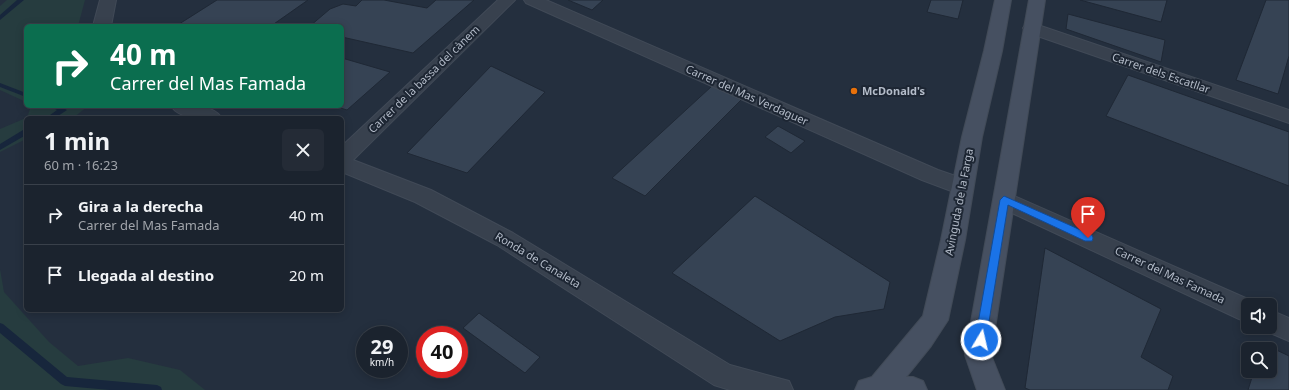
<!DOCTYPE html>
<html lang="es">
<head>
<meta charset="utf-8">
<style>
  :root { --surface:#1b232e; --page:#242b36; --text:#f1f3f6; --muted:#a0a4aa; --line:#39404a }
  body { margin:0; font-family:"Noto Sans",sans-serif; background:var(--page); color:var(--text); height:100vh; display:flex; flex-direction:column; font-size:15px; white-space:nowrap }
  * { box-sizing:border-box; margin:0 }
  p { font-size:13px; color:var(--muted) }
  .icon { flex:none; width:22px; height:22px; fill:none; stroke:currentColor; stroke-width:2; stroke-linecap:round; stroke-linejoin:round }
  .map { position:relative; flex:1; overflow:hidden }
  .sheet { position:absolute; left:24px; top:116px; width:320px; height:196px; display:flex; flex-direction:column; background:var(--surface); border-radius:6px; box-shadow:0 2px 10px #0003,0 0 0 1px var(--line) }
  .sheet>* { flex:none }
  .top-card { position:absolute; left:24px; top:24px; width:320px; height:84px; border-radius:6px; box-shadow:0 2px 10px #0003,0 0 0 1px var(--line); background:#0b6e4f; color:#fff; overflow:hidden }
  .buttons { position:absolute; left:1241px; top:298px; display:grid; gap:8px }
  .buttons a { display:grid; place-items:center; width:36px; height:36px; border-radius:6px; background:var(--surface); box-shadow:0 2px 10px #0003,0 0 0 1px var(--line); font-size:20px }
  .speed { position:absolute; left:356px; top:326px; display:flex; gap:8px; font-size:20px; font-weight:700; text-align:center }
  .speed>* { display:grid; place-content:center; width:52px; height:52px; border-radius:50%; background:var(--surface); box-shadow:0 2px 10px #0003,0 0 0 1px var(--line); line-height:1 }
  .speed small { font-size:10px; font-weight:400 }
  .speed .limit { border:6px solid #d22; background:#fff; color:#111 }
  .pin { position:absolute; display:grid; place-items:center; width:34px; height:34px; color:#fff; margin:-41px -17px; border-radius:50% 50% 50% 0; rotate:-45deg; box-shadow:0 0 4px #0007 }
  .pin .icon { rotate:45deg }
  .me { position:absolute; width:44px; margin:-22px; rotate:9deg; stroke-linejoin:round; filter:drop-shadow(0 0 3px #0008) }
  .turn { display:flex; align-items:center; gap:14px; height:84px; padding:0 20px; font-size:18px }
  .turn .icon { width:52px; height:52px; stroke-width:2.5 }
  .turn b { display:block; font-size:28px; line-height:34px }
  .round { display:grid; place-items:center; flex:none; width:42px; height:42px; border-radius:6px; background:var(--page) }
  .head { display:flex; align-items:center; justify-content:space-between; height:68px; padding:0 20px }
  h1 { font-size:24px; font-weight:700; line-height:30px }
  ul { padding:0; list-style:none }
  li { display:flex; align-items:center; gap:12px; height:60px; padding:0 20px; border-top:1px solid var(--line) }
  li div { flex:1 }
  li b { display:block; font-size:15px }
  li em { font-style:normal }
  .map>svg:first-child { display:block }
  .green { fill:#263c3f }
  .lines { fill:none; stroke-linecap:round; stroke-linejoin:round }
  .stream { fill:#17263c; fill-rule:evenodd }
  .building { fill:#364354; stroke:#1f2835 }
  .street-casing { stroke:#414a57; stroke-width:2 }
  .secondary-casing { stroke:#414a57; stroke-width:2 }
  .street { fill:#38414e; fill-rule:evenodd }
  .secondary { fill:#465061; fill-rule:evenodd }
  .route { fill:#1a73e8; stroke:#114b97 }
  .food-dot { fill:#e8710a; stroke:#1d2633; stroke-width:1.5 }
  .labels { text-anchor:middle; stroke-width:4; stroke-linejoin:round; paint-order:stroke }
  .street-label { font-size:11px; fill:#b4bcc9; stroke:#1d2633 }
  .poi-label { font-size:11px; font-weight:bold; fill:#b4bcc9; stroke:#1d2633; text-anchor:start }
</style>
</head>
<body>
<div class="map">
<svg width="1289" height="390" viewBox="0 0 1289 390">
  <rect width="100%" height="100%" fill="#242f3e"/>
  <g class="green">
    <polygon points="7,0 85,0 78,26 26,26 26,102 0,90 0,6"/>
    <polygon points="31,106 88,106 73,118 27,118"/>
    <polygon points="26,118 26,139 0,152 0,129"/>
    <polygon points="0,269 4,292 49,342 78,366 128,358 180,370 205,390 0,390"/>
  </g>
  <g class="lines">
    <g class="stream">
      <polygon points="17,0 24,0 0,20 0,15"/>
      <polygon points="0,83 26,93 26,97 0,87"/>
      <polygon points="49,106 60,106 67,110 55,118 46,118 57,110"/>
      <polygon points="23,130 26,130 26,135 0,150 0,144"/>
      <polygon points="0,323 3,324 67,377 157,385 161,387 162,390 110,390 65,386 61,384 0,333"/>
    </g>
  </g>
  <g class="building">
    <polygon points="217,0 308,0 271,26 176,26"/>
    <polygon points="362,0 384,0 427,8 436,0 474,0 413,53 342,37 342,26 310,26 330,9 343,4 356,6"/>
    <polygon points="568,0 603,0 592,10"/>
    <polygon points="931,0 963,0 958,19 927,12"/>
    <polygon points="1080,0 1167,0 1161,22"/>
    <polygon points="1266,0 1289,0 1289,56 1278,94 1236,80"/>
    <polygon points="1068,14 1165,40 1161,62 1066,29"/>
    <polygon points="342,58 390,72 347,110 334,106 342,106"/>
    <polygon points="491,66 545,92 467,173 407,153"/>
    <polygon points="1128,75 1289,132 1289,186 1106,116"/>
    <polygon points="712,86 742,99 645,196 612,178"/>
    <polygon points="778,126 805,141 791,153 765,137"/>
    <polygon points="755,196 890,282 884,309 835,317 780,341 672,273"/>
    <polygon points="1045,248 1161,309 1141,357 1173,376 1168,390 1030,390 1025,388"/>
    <polygon points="479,313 540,357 525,373 463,328"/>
    <polygon points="1262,343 1289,356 1289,390 1248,390 1254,371 1270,371 1270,349 1260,349"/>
  </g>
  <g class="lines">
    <defs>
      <g id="street">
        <polygon points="100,0 116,0 111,26 93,26"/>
        <polygon points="498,0 515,0 353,160 431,190 513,233 730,365 789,381 793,390 730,390 714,385 497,245 415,202 342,172 342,146"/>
        <polygon points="524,0 546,0 938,170 970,181 973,187 970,193 962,195 922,180 526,3"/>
        <polygon points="1032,23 1289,110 1289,123 1026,32 1023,28 1026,24"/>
        <path d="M 171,106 C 187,106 212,103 222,118 C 206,118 181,121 171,106 Z"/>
        <polygon points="1005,192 1257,303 1258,305 1248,305 1248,322 1239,319 997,206 994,200 997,194"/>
        <polygon points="1270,310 1289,318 1289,341 1261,329 1260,327 1270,327"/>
      </g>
      <g id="secondary">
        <polygon points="995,0 1011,0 1002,51 982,137 965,240 948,320 931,346 906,377 913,377 923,381 927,390 855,390 859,381 872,377 923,316 941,240 962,137 984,51"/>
        <polygon points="1029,0 1045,0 991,355 1005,390 977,390 965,355"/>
      </g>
    </defs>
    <use href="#street" class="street-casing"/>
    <use href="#secondary" class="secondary-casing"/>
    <use href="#street" class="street"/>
    <use href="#secondary" class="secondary"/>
  </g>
  <polygon class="route" points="1004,196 1092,235 1093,238 1092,241 1085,241 1008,205 986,340 985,344 981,345 977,344 975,340 1000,200"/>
  <circle class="food-dot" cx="854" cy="91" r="4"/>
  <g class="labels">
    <g class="street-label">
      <text transform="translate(1161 73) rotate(19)" y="4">Carrer dels Escatllar</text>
      <text transform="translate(424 79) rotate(-44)" y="4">Carrer de la bassa del cànem</text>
      <text transform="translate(747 95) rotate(24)" y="4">Carrer del Mas Verdaguer</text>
      <text transform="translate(959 202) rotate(-79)" y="4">Avinguda de la Farga</text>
      <text transform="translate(538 260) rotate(31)" y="4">Ronda de Canaleta</text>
      <text transform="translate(1170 275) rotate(25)" y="4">Carrer del Mas Famada</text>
    </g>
    <g class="poi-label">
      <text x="862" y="95">McDonald's</text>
    </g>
  </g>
</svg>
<div class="buttons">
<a><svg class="icon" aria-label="sound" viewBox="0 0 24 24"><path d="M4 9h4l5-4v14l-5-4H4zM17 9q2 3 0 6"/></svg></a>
<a><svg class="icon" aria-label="search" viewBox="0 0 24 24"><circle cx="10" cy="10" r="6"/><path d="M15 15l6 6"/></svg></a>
</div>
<div class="speed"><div>29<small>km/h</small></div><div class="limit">40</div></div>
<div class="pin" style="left:1088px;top:238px;background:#d93025"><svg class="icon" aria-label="arrive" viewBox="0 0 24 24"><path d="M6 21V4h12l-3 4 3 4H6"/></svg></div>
<svg class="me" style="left:981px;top:340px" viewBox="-20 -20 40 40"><circle r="17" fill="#1a73e8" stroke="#fff" stroke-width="3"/><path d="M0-11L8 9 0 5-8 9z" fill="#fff"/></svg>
<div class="top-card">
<div class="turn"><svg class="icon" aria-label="right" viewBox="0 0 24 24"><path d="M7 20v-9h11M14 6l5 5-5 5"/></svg><div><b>40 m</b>Carrer del Mas Famada</div></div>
</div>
<section class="sheet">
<div class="head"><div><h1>1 min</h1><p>60 m · 16:23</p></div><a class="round"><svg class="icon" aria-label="close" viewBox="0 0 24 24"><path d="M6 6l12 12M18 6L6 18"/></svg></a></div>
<ul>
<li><svg class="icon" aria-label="right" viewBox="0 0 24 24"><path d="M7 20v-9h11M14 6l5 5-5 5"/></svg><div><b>Gira a la derecha</b><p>Carrer del Mas Famada</p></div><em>40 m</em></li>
<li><svg class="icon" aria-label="arrive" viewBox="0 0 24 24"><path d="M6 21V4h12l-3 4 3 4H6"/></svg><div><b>Llegada al destino</b></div><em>20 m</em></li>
</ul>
</section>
</div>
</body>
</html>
